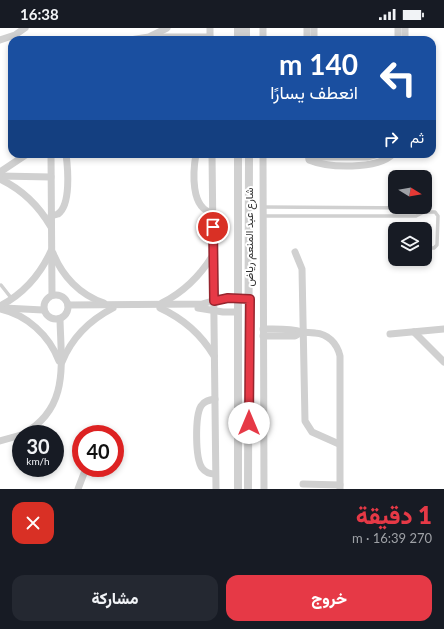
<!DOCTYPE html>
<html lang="ar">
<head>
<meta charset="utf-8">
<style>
  :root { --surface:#171b24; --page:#242831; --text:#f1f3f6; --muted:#9ea1a6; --accent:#e63946 }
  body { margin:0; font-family:Lato,Vazirmatn,sans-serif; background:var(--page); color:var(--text); direction:rtl; height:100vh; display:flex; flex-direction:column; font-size:15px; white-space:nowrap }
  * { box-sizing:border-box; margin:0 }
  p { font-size:13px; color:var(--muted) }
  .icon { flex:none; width:22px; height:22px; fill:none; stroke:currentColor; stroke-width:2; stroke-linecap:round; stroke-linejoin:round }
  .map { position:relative; height:461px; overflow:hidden; direction:ltr }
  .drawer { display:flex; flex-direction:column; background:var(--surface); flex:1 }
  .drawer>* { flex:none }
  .guide { position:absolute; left:8px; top:8px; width:428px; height:122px; border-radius:12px; box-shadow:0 2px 6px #0003; direction:rtl; background:#1a4fa0; color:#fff; overflow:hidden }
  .needle { width:26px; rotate:101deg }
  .buttons { position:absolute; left:388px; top:142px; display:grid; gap:8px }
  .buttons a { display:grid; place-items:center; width:44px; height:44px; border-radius:8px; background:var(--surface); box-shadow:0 2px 6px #0003; font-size:20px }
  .speed { position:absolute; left:12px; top:397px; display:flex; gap:8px; font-size:20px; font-weight:700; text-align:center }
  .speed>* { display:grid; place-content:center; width:52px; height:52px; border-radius:50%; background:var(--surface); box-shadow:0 2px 6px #0003; line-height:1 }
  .speed small { font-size:10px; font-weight:400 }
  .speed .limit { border:6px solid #d22; background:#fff; color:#111 }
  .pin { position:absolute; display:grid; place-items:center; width:34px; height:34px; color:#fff; margin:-17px; border:2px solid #fff; border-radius:50%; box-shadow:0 1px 4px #0007 }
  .me { position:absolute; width:44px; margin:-22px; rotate:0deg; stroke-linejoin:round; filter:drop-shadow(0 0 3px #0008) }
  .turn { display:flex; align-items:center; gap:14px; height:84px; padding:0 12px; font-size:18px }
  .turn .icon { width:52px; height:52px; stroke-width:2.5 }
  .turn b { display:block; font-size:28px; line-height:34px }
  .then { display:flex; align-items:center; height:38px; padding:0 12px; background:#0003; gap:8px; font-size:15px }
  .round { display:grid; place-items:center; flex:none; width:42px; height:42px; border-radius:12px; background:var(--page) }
  .head { display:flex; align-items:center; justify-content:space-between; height:68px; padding:0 12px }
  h1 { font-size:24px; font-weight:800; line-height:30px; color:var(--accent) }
  .button { display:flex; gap:8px; margin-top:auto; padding:8px 12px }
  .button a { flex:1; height:46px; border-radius:12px; background:var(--accent); color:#fff; font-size:16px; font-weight:800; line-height:46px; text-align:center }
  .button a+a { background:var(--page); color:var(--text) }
  .status { display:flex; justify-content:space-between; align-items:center; height:28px; padding:0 20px; background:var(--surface); direction:ltr }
  .status svg { height:11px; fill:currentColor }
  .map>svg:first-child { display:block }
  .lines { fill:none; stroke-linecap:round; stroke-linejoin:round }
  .service { stroke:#d0d0d0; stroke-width:3.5 }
  .minor { stroke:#d0d0d0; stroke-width:7 }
  .tertiary { stroke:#d0d0d0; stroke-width:8 }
  .route-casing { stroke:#96252e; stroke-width:10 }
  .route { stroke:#e63946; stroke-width:7 }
  .labels { text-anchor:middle; stroke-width:4; stroke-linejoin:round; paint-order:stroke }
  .street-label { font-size:11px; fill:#333; stroke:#fff }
</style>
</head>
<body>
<div class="status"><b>16:38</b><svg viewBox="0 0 49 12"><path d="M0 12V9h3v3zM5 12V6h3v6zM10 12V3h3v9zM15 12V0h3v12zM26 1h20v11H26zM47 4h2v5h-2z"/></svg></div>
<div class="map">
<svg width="444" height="461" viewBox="0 0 444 461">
  <rect width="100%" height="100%" fill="#fff"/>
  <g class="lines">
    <g class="service">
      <polyline points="263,179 418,180 424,184 435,184 438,188 437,217 434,220 425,220"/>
      <polyline points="263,188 416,188 424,184"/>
      <polyline points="1,257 12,271"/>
    </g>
    <g class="minor">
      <polyline points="210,0 210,12"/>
      <polyline points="263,0 263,12"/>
      <polyline points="307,0 307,12"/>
      <polyline points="314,0 314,12"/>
      <polyline points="398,0 398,12"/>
      <polyline points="151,8 167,0"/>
      <polyline points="0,12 15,7 25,0"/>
      <polyline points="130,12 149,9 210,9"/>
      <polyline points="405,12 405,0"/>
      <polyline points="51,126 52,267"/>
      <path d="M 196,126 C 193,143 190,181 213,185"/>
      <polyline points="212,126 216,461"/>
      <polyline points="263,126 264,461"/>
      <path d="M 308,126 L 309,132 C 328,140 377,142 393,126"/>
      <polyline points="314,133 319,129 367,129 379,126"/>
      <polyline points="0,144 27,126"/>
      <polyline points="0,148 51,149"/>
      <path d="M 0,151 C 23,162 39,178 51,199"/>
      <path d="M 51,188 L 58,186 C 71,177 68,141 66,126"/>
      <polyline points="295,224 302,241 305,393 312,404 339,416"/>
      <path d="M 53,225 C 62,248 80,267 104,275"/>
      <circle cx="56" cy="279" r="12"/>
      <path d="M 162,275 C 184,264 200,248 213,227"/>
      <polyline points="68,277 202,276 223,270 238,271"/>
      <path d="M 0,278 C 23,266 40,247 51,223"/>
      <polyline points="4,280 43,282"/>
      <path d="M 160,280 C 184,291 201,306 214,328"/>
      <polyline points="198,280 223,284 238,284"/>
      <path d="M 0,281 C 27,287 49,307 59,333"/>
      <path d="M 263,301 C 276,301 290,300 302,304 C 306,305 311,304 315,305 C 328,306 337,315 340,328 L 340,461"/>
      <polyline points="414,304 444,334"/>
      <polyline points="390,306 444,301"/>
      <polyline points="263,308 295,308 302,304"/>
      <path d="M 62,334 C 72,309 90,292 113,280"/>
      <path d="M 215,371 C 209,372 204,373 201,378 C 195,388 195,430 202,440 C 205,444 210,446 215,446"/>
      <path d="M 23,406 C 70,380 61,336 60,291"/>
      <polyline points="0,413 21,407"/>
      <polyline points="115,414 118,413"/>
      <polyline points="303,456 340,457"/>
      <polyline points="78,461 86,440"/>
    </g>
    <g class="tertiary">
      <polyline points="238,0 238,12"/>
      <polyline points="246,0 246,12"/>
      <polyline points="238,126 238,461"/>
      <polyline points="248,461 249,126"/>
    </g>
  </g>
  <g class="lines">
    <defs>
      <polyline id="route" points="213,199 214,273 228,270 250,271 249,395"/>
    </defs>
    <use href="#route" class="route-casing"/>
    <use href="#route" class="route"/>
  </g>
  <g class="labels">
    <g class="street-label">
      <text transform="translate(249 209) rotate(-90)" y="4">شارع عبد المنعم رياض</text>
    </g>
  </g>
</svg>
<div class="buttons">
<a><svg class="needle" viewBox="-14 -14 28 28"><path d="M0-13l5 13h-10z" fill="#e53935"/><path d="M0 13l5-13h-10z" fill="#9ea1a6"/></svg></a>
<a><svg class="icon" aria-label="layers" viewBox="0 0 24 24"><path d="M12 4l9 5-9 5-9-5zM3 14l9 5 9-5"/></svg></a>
</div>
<div class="speed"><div>30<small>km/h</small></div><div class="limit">40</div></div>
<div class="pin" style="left:213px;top:199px;background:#d93025"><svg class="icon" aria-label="arrive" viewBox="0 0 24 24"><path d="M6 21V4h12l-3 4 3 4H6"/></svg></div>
<svg class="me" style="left:249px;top:395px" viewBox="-20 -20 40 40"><circle r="19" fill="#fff"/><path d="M0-13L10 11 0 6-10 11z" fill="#e63946"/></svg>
<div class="guide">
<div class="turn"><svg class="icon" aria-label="left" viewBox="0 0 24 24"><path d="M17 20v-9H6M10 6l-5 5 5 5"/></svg><div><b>140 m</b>انعطف يسارًا</div></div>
<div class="then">ثم<svg class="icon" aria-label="right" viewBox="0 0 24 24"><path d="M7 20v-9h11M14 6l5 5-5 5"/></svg></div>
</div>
</div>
<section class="drawer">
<div class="head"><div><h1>1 دقيقة</h1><p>270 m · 16:39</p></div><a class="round" style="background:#d93025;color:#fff"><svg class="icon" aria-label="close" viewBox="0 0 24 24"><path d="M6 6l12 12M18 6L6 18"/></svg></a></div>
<div class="button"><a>خروج</a><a>مشاركة</a></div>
</section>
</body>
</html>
